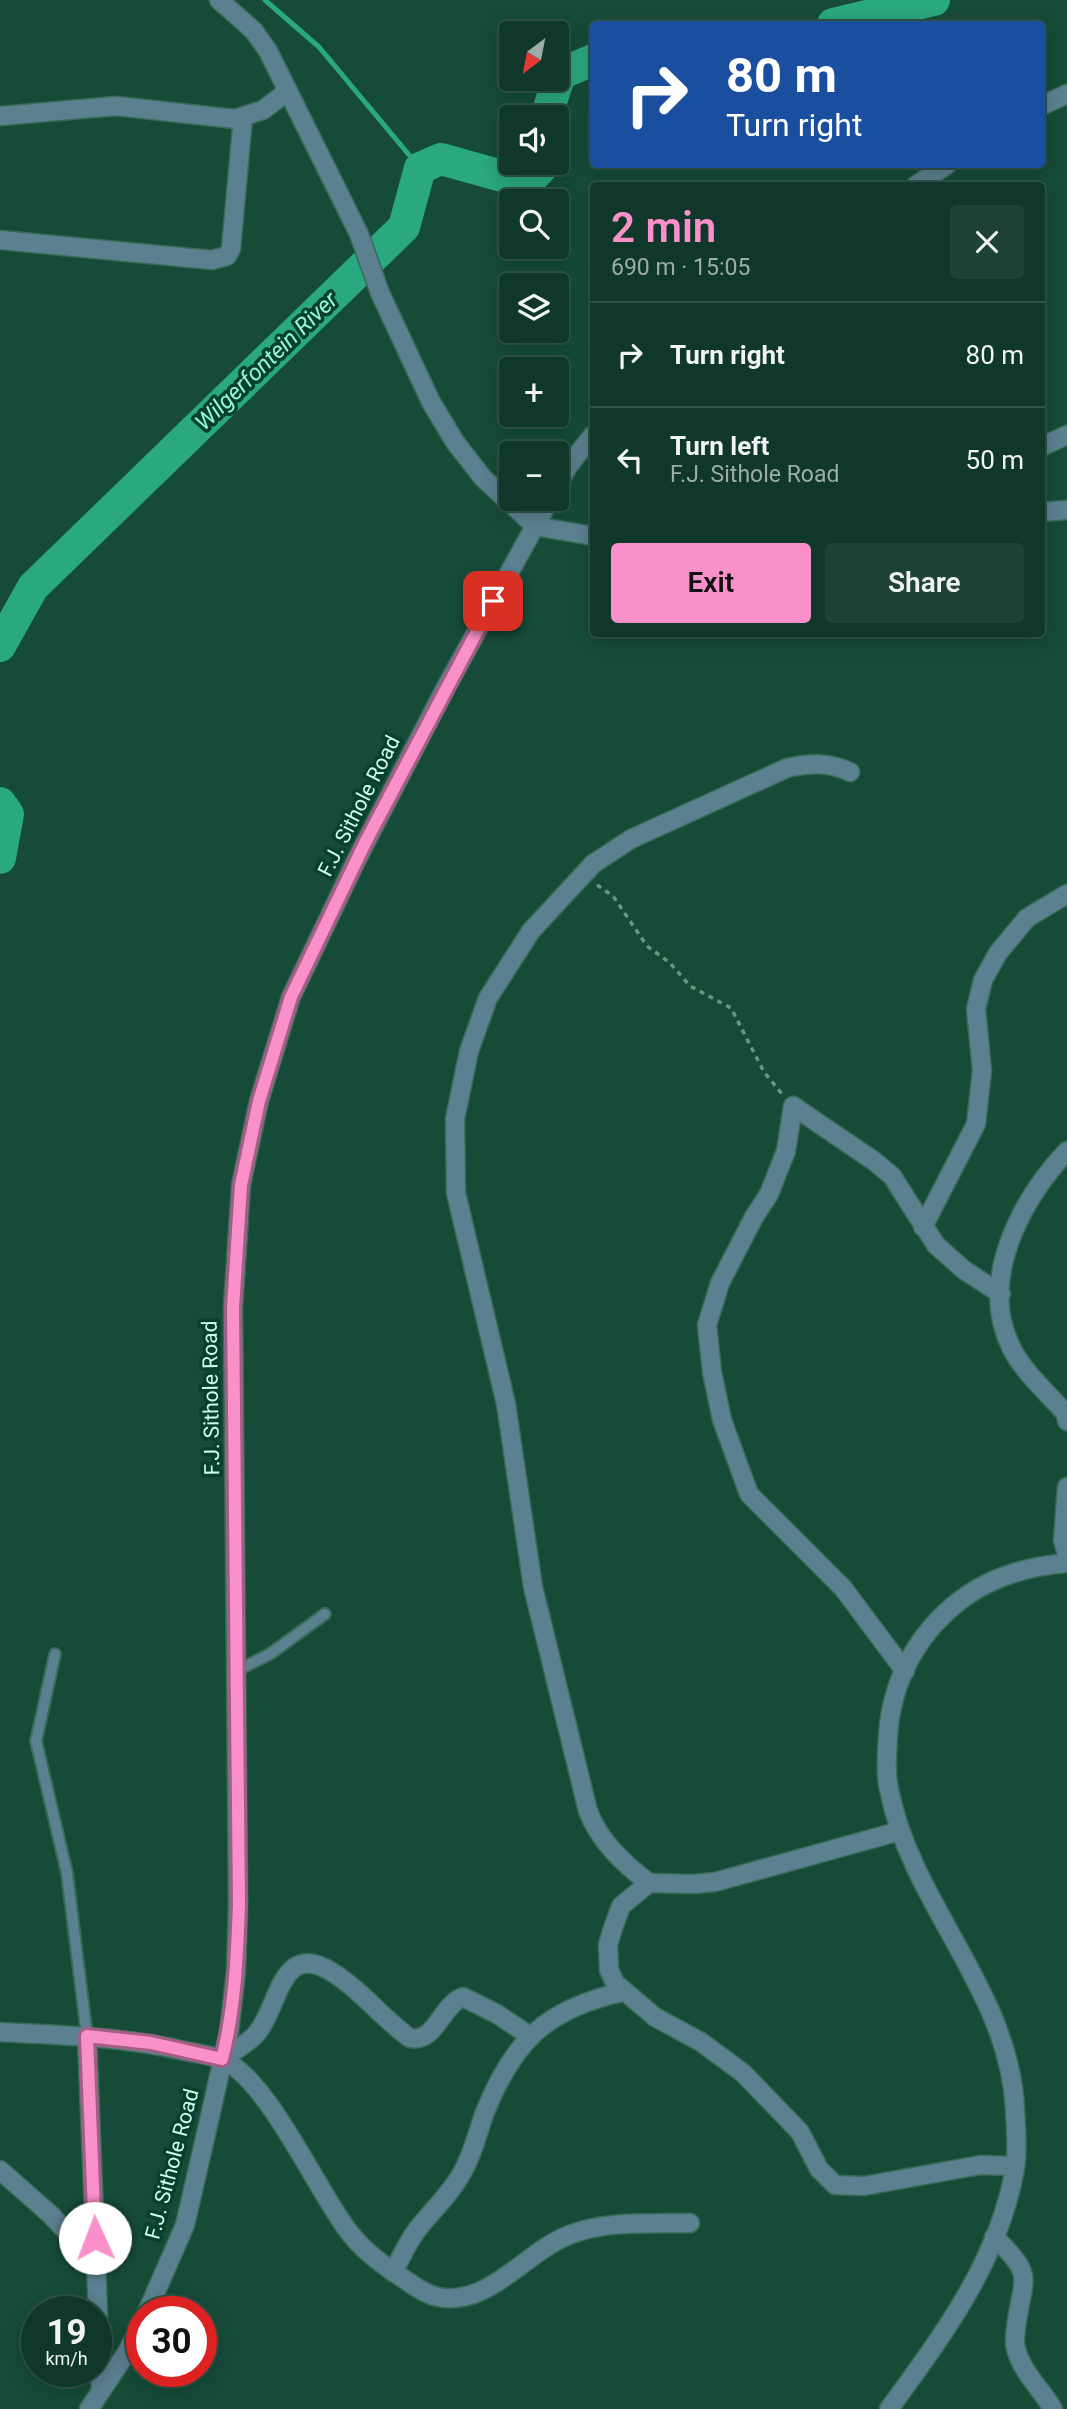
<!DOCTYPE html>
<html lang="en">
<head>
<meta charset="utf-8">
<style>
  :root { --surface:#10382a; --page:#1e4336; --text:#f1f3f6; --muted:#9caca8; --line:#305247; --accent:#f990ca }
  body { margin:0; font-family:Roboto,sans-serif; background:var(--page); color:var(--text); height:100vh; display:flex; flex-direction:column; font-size:26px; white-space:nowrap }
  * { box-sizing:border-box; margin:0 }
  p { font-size:23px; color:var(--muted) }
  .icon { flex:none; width:38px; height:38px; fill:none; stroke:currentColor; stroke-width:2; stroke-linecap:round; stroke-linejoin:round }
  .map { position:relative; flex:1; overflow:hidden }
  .sheet { position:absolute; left:590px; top:182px; width:455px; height:455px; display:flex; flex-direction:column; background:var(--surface); border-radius:7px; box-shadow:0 4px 18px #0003,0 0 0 2px var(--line) }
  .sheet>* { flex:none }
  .banner { position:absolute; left:590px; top:21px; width:455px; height:147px; border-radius:7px; box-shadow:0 4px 18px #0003,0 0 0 2px var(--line); background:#1a4fa0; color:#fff; overflow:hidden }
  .needle { width:46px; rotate:212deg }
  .buttons { position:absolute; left:499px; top:21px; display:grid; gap:14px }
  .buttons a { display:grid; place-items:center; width:70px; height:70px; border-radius:7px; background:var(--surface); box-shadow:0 4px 18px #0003,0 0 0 2px var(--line); font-size:35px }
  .speed { position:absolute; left:21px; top:2296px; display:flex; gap:14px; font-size:35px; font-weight:700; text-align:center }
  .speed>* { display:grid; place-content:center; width:91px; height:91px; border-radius:50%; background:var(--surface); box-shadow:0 4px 18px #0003,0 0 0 2px var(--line); line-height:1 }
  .speed small { font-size:18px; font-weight:400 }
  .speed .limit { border:10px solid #d22; background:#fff; color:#111 }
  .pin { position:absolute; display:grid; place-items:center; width:60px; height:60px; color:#fff; margin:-30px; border-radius:14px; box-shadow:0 4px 10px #0006 }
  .me { position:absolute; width:77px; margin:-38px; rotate:358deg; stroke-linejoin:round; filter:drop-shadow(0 0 5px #0008) }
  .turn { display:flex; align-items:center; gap:24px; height:147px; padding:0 21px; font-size:32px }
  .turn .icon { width:91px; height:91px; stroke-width:2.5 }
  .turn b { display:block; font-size:49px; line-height:60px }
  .round { display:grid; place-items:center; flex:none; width:74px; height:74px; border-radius:7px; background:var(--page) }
  .summary { display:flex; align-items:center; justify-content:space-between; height:119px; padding:0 21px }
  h1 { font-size:42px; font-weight:600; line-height:52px; color:var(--accent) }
  .button { display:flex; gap:14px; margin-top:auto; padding:14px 21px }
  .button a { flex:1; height:80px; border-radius:7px; background:var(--accent); color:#111; font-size:28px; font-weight:600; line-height:80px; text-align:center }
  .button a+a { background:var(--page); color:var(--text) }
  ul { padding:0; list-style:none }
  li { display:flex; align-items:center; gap:21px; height:105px; padding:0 21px; border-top:2px solid var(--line) }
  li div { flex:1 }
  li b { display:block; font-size:26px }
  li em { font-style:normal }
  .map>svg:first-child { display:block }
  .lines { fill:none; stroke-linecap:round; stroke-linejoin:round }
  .stream { stroke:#2aa87f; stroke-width:5 }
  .river { stroke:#2aa87f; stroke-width:32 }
  .service-casing { stroke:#386b58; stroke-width:14 }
  .minor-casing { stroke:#386b58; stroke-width:21 }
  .tertiary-casing { stroke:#386b58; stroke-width:21 }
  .path { stroke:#659783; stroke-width:3.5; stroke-dasharray:5 5; stroke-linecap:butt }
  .service { stroke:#5b8090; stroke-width:10 }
  .minor { stroke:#5b8090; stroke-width:18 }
  .tertiary { stroke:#5b8090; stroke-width:18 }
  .route-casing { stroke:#a25e83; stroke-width:18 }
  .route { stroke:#f990ca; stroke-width:12 }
  .labels { text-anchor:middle; stroke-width:7; stroke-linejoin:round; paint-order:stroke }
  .street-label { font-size:21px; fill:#d1fee9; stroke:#07402e }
  .water-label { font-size:23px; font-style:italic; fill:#95f9d1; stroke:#07402e }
</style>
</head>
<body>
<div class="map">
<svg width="1067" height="2409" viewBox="0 0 1067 2409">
  <rect width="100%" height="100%" fill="#164b38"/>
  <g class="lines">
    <polyline class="stream" points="265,0 319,47 420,168"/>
    <g class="river">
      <polyline points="833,24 934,0"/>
      <polyline points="546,117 560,74 593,60"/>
      <polyline points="0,646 33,587 404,227 420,168 441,159 527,183 546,163"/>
      <polyline points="0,803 8,814 0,858"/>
    </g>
    <defs>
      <g id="service">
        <polyline points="55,1654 36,1741 67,1873 87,2036"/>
        <polyline points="236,1671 270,1654 325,1614"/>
      </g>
      <g id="minor">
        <polyline points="219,0 254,31 268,51 359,234 380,293 431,402 455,442 483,478 535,526"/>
        <polyline points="0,116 116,106 235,119 263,110 288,91"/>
        <polyline points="0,240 212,260 227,256 231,249 243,117"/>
        <polyline points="1041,447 1067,435"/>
        <polyline points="793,1106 786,1151 769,1194 754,1217 720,1283 707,1325 712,1372 722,1420 749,1494 843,1588 905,1671"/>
        <polyline points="793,1106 874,1161 892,1176 936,1245 964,1270 1001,1294"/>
        <path d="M 1067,1151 C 1021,1200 978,1280 1011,1347 C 1023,1372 1048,1393 1066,1414 L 1067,1421"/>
        <polyline points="923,1227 976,1124 982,1071 976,1009 983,980 998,953 1027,918 1067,894"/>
        <polyline points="1067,1487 1063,1540 1067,1555"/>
        <polyline points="900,1831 715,1882 694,1884 649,1883 621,1906 613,1928 608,1945 609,1970 615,1983 655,2017 701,2042 743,2073 800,2132 819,2169 835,2185 864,2186 980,2165 1015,2166"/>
        <path d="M 649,1883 C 624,1864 599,1841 588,1811 L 533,1587 L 506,1404 L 456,1193 L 455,1119 L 469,1051 L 488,998 L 531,931 L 593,864 L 631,839 L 787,768 C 810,763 829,762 850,772"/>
        <path d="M 0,2032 C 62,2035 124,2037 185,2051 C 198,2054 214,2055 226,2061 C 271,2087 314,2184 346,2228 C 360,2248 381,2264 401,2277 C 413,2285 424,2294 438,2297 C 489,2307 525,2252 569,2235 C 606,2220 650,2224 690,2223"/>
        <polyline points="87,2036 101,2391"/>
        <path d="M 222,2059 C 233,2051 249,2043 257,2033 C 280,2006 280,1937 335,1974 C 363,1992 383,2019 410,2038 C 436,2043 441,2005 463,1997 L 497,2014 L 530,2036"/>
        <polyline points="0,2170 51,2215 96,2263"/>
        <path d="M 994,2237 C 1037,2277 1022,2277 1016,2328 C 1015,2335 1014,2343 1016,2349 C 1022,2372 1041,2389 1053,2409"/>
        <path d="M 393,2272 C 401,2258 407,2243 417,2230 C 432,2210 451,2194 463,2171 C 473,2153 478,2131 485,2112 C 514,2040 547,2009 622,1992"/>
        <path d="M 889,2409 C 943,2335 999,2261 1015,2168 C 1018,2150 1016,2128 1015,2110 C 1010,1992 914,1907 890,1794 C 885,1775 887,1755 888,1736 C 890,1701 902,1667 923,1638 C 960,1589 1007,1568 1067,1563"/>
      </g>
      <g id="tertiary">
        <polyline points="1041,106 1067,94"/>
        <polyline points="915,186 948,164"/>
        <polyline points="556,487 569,465 593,435"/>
        <polyline points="1041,512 1067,510"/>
        <polyline points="535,526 593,536"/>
        <polyline points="147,2312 185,2225 211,2112 229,2032 236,1972 238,1905 233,1308 241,1185 259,1101 291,997 355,863 446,687 550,499"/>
        <polyline points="89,2409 127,2352 142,2323"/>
      </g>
    </defs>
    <use href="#service" class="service-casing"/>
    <use href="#minor" class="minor-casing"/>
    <use href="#tertiary" class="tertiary-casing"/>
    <polyline class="path" points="597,885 613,896 647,946 670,963 690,986 731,1008 764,1072 782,1094"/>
    <use href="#service" class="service"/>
    <use href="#minor" class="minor"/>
    <use href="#tertiary" class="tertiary"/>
  </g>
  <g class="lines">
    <defs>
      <path id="route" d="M 95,2238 L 87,2036 L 151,2043 L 222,2059 C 235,2008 237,1957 239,1905 L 233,1308 L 241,1185 L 259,1101 L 291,997 L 366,841 L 493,601"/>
    </defs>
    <use href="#route" class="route-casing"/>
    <use href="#route" class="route"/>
  </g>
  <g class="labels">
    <g class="street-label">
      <text transform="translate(359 806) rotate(-63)" y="7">F.J. Sithole Road</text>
      <text transform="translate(211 1398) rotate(-91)" y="7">F.J. Sithole Road</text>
      <text transform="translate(172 2164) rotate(-75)" y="7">F.J. Sithole Road</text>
    </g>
    <g class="water-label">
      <text transform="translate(266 361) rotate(-44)" y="8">Wilgerfontein River</text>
    </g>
  </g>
</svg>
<div class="buttons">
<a><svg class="needle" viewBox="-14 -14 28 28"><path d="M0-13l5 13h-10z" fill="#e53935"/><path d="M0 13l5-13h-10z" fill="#9caca8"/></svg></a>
<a><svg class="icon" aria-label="sound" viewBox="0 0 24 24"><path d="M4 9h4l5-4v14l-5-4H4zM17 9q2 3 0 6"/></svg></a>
<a><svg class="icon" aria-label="search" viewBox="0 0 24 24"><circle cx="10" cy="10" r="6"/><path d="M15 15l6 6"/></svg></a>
<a><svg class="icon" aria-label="layers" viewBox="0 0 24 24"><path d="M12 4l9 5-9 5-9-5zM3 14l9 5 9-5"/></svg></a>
<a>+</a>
<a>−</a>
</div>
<div class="speed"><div>19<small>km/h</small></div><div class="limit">30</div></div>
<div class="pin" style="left:493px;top:601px;background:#d93025"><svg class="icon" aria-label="arrive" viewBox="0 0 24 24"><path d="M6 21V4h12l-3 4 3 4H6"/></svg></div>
<svg class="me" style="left:95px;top:2238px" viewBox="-20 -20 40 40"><circle r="19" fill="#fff"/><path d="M0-13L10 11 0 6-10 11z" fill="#f990ca"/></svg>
<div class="banner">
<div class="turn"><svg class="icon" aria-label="right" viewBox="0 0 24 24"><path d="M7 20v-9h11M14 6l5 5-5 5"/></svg><div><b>80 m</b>Turn right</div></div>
</div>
<section class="sheet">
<div class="summary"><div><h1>2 min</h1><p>690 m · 15:05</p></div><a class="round"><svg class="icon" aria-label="close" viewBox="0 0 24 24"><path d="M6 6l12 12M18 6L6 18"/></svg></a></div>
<ul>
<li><svg class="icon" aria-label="right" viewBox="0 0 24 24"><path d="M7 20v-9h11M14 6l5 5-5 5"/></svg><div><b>Turn right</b></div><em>80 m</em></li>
<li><svg class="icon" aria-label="left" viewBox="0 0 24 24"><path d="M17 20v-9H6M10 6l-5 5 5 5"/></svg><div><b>Turn left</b><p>F.J. Sithole Road</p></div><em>50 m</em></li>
</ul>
<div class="button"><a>Exit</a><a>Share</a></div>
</section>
</div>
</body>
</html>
